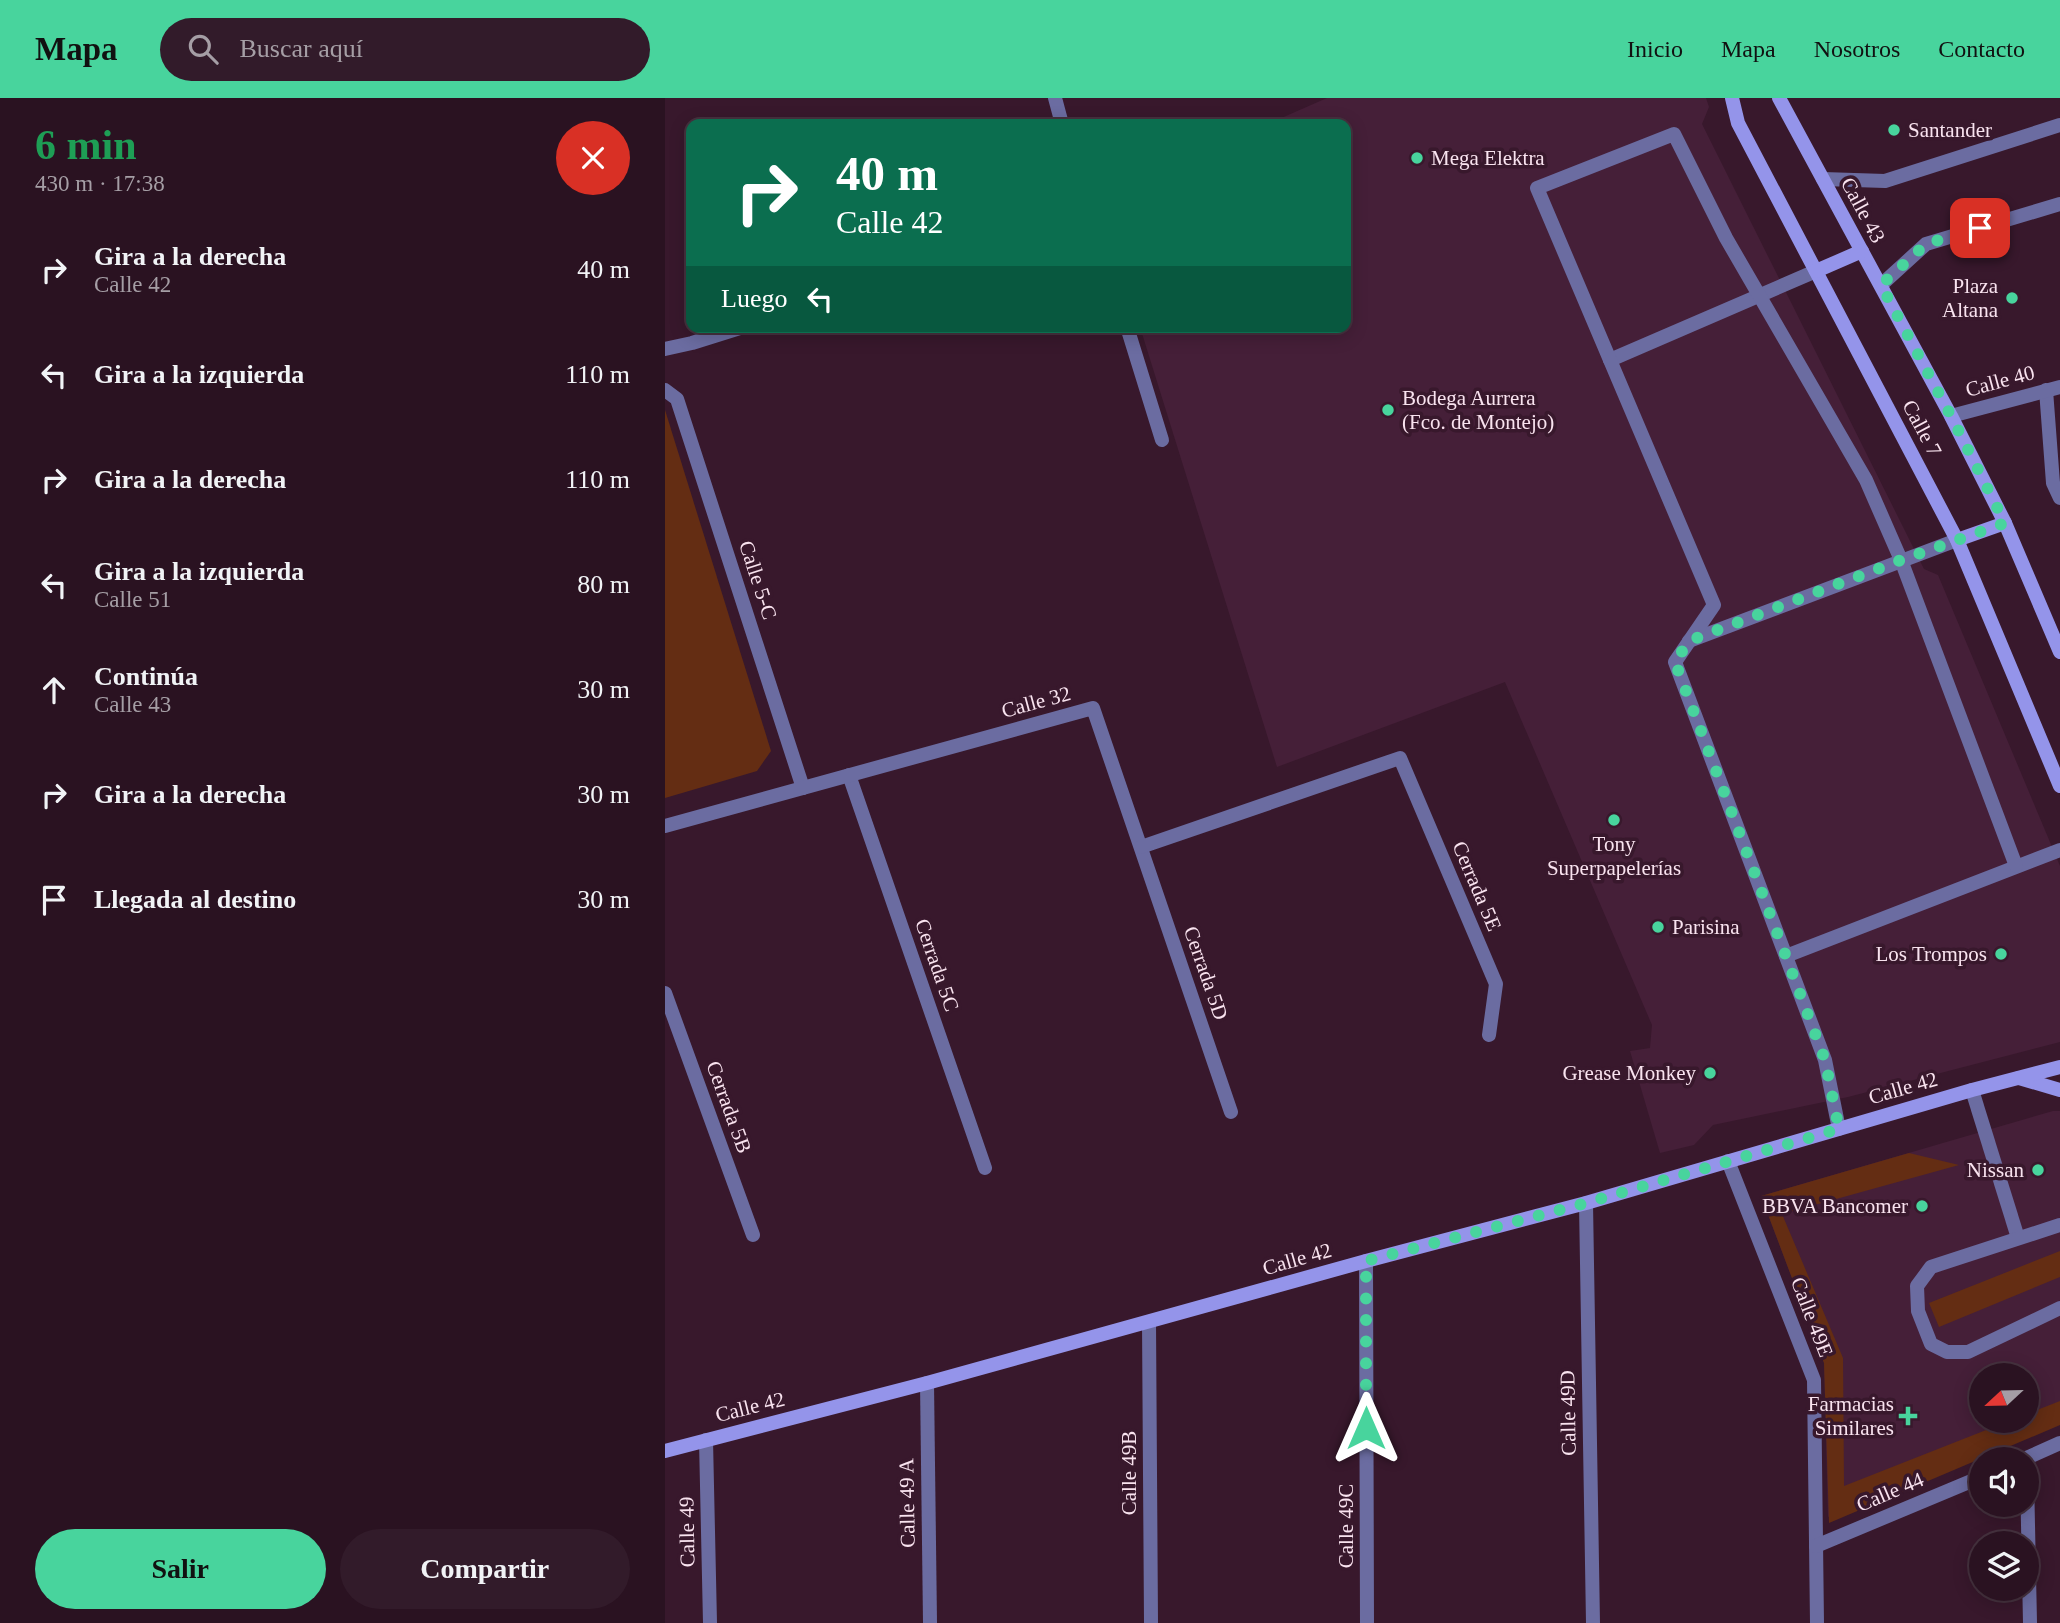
<!DOCTYPE html>
<html lang="es">
<head>
<meta charset="utf-8">
<style>
  :root { --surface:#2a1221; --page:#321b2a; --text:#f1f3f6; --muted:#a59ea5; --line:#46323f; --accent:#48d49d }
  body { margin:0; font-family:"Times New Roman",serif; background:var(--page); color:var(--text); height:100vh; display:flex; flex-direction:column; font-size:26px; white-space:nowrap }
  * { box-sizing:border-box; margin:0 }
  p { font-size:23px; color:var(--muted) }
  .icon { flex:none; width:38px; height:38px; fill:none; stroke:currentColor; stroke-width:2; stroke-linecap:round; stroke-linejoin:round }
  .map { position:relative; flex:1; overflow:hidden }
  .side { display:flex; flex-direction:column; background:var(--surface); width:665px }
  .side>* { flex:none }
  .hud { position:absolute; left:21px; top:21px; width:665px; height:214px; border-radius:14px; box-shadow:0 4px 18px #0003,0 0 0 2px var(--line); background:#0b6e4f; color:#fff; overflow:hidden }
  .needle { width:46px; rotate:248deg }
  .controls { position:absolute; left:1304px; top:1265px; display:grid; gap:14px }
  .controls a { display:grid; place-items:center; width:70px; height:70px; border-radius:50%; background:var(--surface); box-shadow:0 4px 18px #0003,0 0 0 2px var(--line); font-size:35px }
  .pin { position:absolute; display:grid; place-items:center; width:60px; height:60px; color:#fff; margin:-30px; border-radius:14px; box-shadow:0 4px 10px #0006 }
  .me { position:absolute; width:77px; margin:-38px; rotate:0deg; stroke-linejoin:round; filter:drop-shadow(0 0 5px #0008) }
  .turn { display:flex; align-items:center; gap:24px; height:147px; padding:0 35px; font-size:32px }
  .turn .icon { width:91px; height:91px; stroke-width:2.5 }
  .turn b { display:block; font-size:49px; line-height:60px }
  .then { display:flex; align-items:center; height:66px; padding:0 35px; background:#0003; gap:14px; font-size:26px }
  .round { display:grid; place-items:center; flex:none; width:74px; height:74px; border-radius:37px; background:var(--page) }
  .overview { display:flex; align-items:center; justify-content:space-between; height:119px; padding:0 35px }
  h1 { font-size:42px; font-weight:700; line-height:52px; color:#1e9e55 }
  .button { display:flex; gap:14px; margin-top:auto; padding:14px 35px }
  .button a { flex:1; height:80px; border-radius:42px; background:var(--accent); color:#111; font-size:28px; font-weight:700; line-height:80px; text-align:center }
  .button a+a { background:var(--page); color:var(--text) }
  ul { padding:0; list-style:none }
  li { display:flex; align-items:center; gap:21px; height:105px; padding:0 35px }
  li div { flex:1 }
  li b { display:block; font-size:26px }
  li em { font-style:normal }
  header { display:flex; align-items:center; gap:42px; box-sizing:border-box; height:98px; padding:0 35px; background:var(--accent); color:#111 }
  header strong { font-size:33px }
  nav { display:flex; gap:38px; margin-inline-start:auto; font-size:24px }
  .search { width:490px; height:63px; background:var(--page); display:flex; align-items:center; gap:18px; box-sizing:border-box; padding:0 24px; border-radius:38px; color:var(--muted); font-size:26px }
  main { display:flex; flex:1; min-height:0 }
  .map>svg:first-child { display:block }
  .built { fill:#451f38; fill-rule:evenodd }
  .green { fill:#642d13 }
  .lines { fill:none; stroke-linecap:round; stroke-linejoin:round }
  .lane { stroke:#6b6ca1; stroke-width:14 }
  .street { stroke:#6b6ca1; stroke-width:14 }
  .secondary { stroke:#9494ea; stroke-width:14 }
  .route { stroke:#48d49d; stroke-width:12; stroke-dasharray:0 21.6 }
  .poi-dot { fill:#48d49d; stroke:#38182c; stroke-width:2.5 }
  .labels { text-anchor:middle; stroke-width:7; stroke-linejoin:round; paint-order:stroke }
  .poi-label { font-size:21px; fill:#f9e3ef; stroke:#38182c; text-anchor:end }
  .street-label { font-size:21px; fill:#f9e3ef; stroke:#38182c }
</style>
</head>
<body>
<header>
<strong>Mapa</strong>
<div class="search"><svg class="icon" aria-label="search" viewBox="0 0 24 24"><circle cx="10" cy="10" r="6"/><path d="M15 15l6 6"/></svg>Buscar aquí</div>
<nav><a>Inicio</a><a>Mapa</a><a>Nosotros</a><a>Contacto</a></nav>
</header>
<main>
<section class="side">
<div class="overview"><div><h1>6 min</h1><p>430 m · 17:38</p></div><a class="round" style="background:#d93025;color:#fff"><svg class="icon" aria-label="close" viewBox="0 0 24 24"><path d="M6 6l12 12M18 6L6 18"/></svg></a></div>
<ul>
<li><svg class="icon" aria-label="right" viewBox="0 0 24 24"><path d="M7 20v-9h11M14 6l5 5-5 5"/></svg><div><b>Gira a la derecha</b><p>Calle 42</p></div><em>40 m</em></li>
<li><svg class="icon" aria-label="left" viewBox="0 0 24 24"><path d="M17 20v-9H6M10 6l-5 5 5 5"/></svg><div><b>Gira a la izquierda</b></div><em>110 m</em></li>
<li><svg class="icon" aria-label="right" viewBox="0 0 24 24"><path d="M7 20v-9h11M14 6l5 5-5 5"/></svg><div><b>Gira a la derecha</b></div><em>110 m</em></li>
<li><svg class="icon" aria-label="left" viewBox="0 0 24 24"><path d="M17 20v-9H6M10 6l-5 5 5 5"/></svg><div><b>Gira a la izquierda</b><p>Calle 51</p></div><em>80 m</em></li>
<li><svg class="icon" aria-label="ahead" viewBox="0 0 24 24"><path d="M12 20V5M6 11l6-6 6 6"/></svg><div><b>Continúa</b><p>Calle 43</p></div><em>30 m</em></li>
<li><svg class="icon" aria-label="right" viewBox="0 0 24 24"><path d="M7 20v-9h11M14 6l5 5-5 5"/></svg><div><b>Gira a la derecha</b></div><em>30 m</em></li>
<li><svg class="icon" aria-label="arrive" viewBox="0 0 24 24"><path d="M6 21V4h12l-3 4 3 4H6"/></svg><div><b>Llegada al destino</b></div><em>30 m</em></li>
</ul>
<div class="button"><a>Salir</a><a>Compartir</a></div>
</section>
<div class="map">
<svg width="1395" height="1525" viewBox="0 0 1395 1525">
  <rect width="100%" height="100%" fill="#38182c"/>
  <g class="built">
    <polygon points="662,0 1041,0 1044,9 1037,26 1259,471 1273,477 1395,768 1395,944 1183,999 1048,1027 1029,1047 995,1055 965,953 985,950 987,927 840,584 612,669 475,229 681,229 681,26 603,26"/>
    <path d="M 1388,1013 L 1395,1013 L 1395,1324 L 1163,1419 L 1159,1265 L 1096,1098 ZM 1316,1278 L 1362,1278 L 1362,1323 L 1316,1323 Z"/>
  </g>
  <g class="green">
    <polygon points="0,312 106,653 92,673 0,700"/>
    <polygon points="1244,1055 1294,1067 1117,1116 1178,1260 1179,1388 1344,1323 1362,1323 1362,1316 1395,1303 1395,1327 1164,1425 1159,1265 1096,1098"/>
    <polygon points="1395,1153 1395,1179 1274,1229 1264,1205"/>
  </g>
  <g class="lines">
    <g class="lane">
      <polyline points="1158,81 1220,83 1395,27"/>
      <polyline points="1216,187 1261,146 1395,106"/>
      <polyline points="945,262 1151,173"/>
      <polyline points="1381,292 1388,385 1395,400"/>
      <polyline points="1024,543 1292,442"/>
      <polyline points="1121,858 1395,752"/>
      <polyline points="1307,992 1353,1140"/>
      <polyline points="1174,1031 1160,962 1010,564 1049,507 872,90 1009,36 1061,140 1201,382 1236,462 1351,768"/>
      <polyline points="1395,1127 1266,1169 1252,1188 1253,1213 1266,1246 1282,1254 1303,1254 1395,1210"/>
    </g>
    <g class="street">
      <polyline points="390,0 397,26"/>
      <polyline points="462,229 497,342"/>
      <polyline points="0,251 27,245 78,229"/>
      <polyline points="0,292 12,301 138,690"/>
      <polyline points="1286,318 1395,289"/>
      <polyline points="184,677 320,1070"/>
      <polyline points="0,728 428,610 566,1014"/>
      <polyline points="476,749 735,660 831,886 824,937"/>
      <polyline points="0,895 88,1137"/>
      <polyline points="1063,1063 1149,1282 1152,1525"/>
      <polyline points="921,1105 928,1525"/>
      <polyline points="701,1163 702,1525"/>
      <polyline points="484,1224 486,1525"/>
      <polyline points="262,1285 265,1525"/>
      <polyline points="41,1342 45,1525"/>
      <polyline points="1357,1362 1395,1345"/>
      <polyline points="1362,1378 1365,1525"/>
      <polyline points="1151,1448 1316,1379"/>
    </g>
    <g class="secondary">
      <polyline points="1067,0 1073,25 1292,442 1395,688"/>
      <polyline points="1114,0 1286,318 1340,425 1395,554"/>
      <polyline points="1151,173 1197,153"/>
      <polyline points="1292,442 1340,425"/>
      <polyline points="1354,980 1395,992"/>
      <polyline points="0,1353 262,1285 701,1163 921,1105 1307,992 1395,969"/>
    </g>
  </g>
  <g class="lines">
    <polyline class="route" points="701,1330 701,1163 921,1105 1174,1031 1160,962 1010,564 1024,543 1236,462 1340,425 1286,318 1216,187 1261,146 1315,130"/>
  </g>
  <g class="poi-dot">
    <circle cx="1229" cy="32" r="7"/>
    <circle cx="752" cy="60" r="7"/>
    <circle cx="1347" cy="200" r="7"/>
    <circle cx="723" cy="312" r="7"/>
    <circle cx="949" cy="722" r="7"/>
    <circle cx="993" cy="829" r="7"/>
    <circle cx="1336" cy="856" r="7"/>
    <circle cx="1045" cy="975" r="7"/>
    <circle cx="1373" cy="1072" r="7"/>
    <circle cx="1257" cy="1108" r="7"/>
    <path d="M1239.5 1307.5h7v7h7v7h-7v7h-7v-7h-7v-7h7z"/>
  </g>
  <g class="labels">
    <g class="poi-label">
      <text x="1243" y="39" text-anchor="start">Santander</text>
      <text x="766" y="67" text-anchor="start">Mega Elektra</text>
      <text x="1333" y="195">Plaza<tspan x="1333" dy="24">Altana</tspan></text>
      <text x="737" y="307" text-anchor="start">Bodega Aurrera<tspan x="737" dy="24">(Fco. de Montejo)</tspan></text>
      <text x="949" y="753" text-anchor="middle">Tony<tspan x="949" dy="24">Superpapelerías</tspan></text>
      <text x="1007" y="836" text-anchor="start">Parisina</text>
      <text x="1322" y="863">Los Trompos</text>
      <text x="1031" y="982">Grease Monkey</text>
      <text x="1359" y="1079">Nissan</text>
      <text x="1243" y="1115">BBVA Bancomer</text>
      <text x="1229" y="1313">Farmacias<tspan x="1229" dy="24">Similares</tspan></text>
    </g>
    <g class="street-label">
      <text transform="translate(1198 112) rotate(62)" y="7">Calle 43</text>
      <text transform="translate(1335 283) rotate(-15)" y="7">Calle 40</text>
      <text transform="translate(1257 330) rotate(62)" y="7">Calle 7</text>
      <text transform="translate(93 482) rotate(72)" y="7">Calle 5-C</text>
      <text transform="translate(371 604) rotate(-15)" y="7">Calle 32</text>
      <text transform="translate(812 788) rotate(67)" y="7">Cerrada 5E</text>
      <text transform="translate(272 867) rotate(71)" y="7">Cerrada 5C</text>
      <text transform="translate(541 875) rotate(71)" y="7">Cerrada 5D</text>
      <text transform="translate(1238 990) rotate(-16)" y="7">Calle 42</text>
      <text transform="translate(64 1009) rotate(70)" y="7">Cerrada 5B</text>
      <text transform="translate(632 1161) rotate(-16)" y="7">Calle 42</text>
      <text transform="translate(1147 1219) rotate(69)" y="7">Calle 49E</text>
      <text transform="translate(85 1309) rotate(-14)" y="7">Calle 42</text>
      <text transform="translate(903 1315) rotate(-91)" y="7">Calle 49D</text>
      <text transform="translate(464 1375) rotate(-90)" y="7">Calle 49B</text>
      <text transform="translate(1225 1394) rotate(-23)" y="7">Calle 44</text>
      <text transform="translate(242 1405) rotate(-91)" y="7">Calle 49 A</text>
      <text transform="translate(681 1428) rotate(-90)" y="7">Calle 49C</text>
      <text transform="translate(22 1434) rotate(-91)" y="7">Calle 49</text>
    </g>
  </g>
</svg>
<div class="controls">
<a><svg class="needle" viewBox="-14 -14 28 28"><path d="M0-13l5 13h-10z" fill="#e53935"/><path d="M0 13l5-13h-10z" fill="#a59ea5"/></svg></a>
<a><svg class="icon" aria-label="sound" viewBox="0 0 24 24"><path d="M4 9h4l5-4v14l-5-4H4zM17 9q2 3 0 6"/></svg></a>
<a><svg class="icon" aria-label="layers" viewBox="0 0 24 24"><path d="M12 4l9 5-9 5-9-5zM3 14l9 5 9-5"/></svg></a>
</div>
<div class="pin" style="left:1315px;top:130px;background:#d93025"><svg class="icon" aria-label="arrive" viewBox="0 0 24 24"><path d="M6 21V4h12l-3 4 3 4H6"/></svg></div>
<svg class="me" style="left:701px;top:1330px" viewBox="-20 -20 40 40"><path d="M0-17L14 15 0 8-14 15z" fill="#48d49d" stroke="#fff" stroke-width="4"/></svg>
<div class="hud">
<div class="turn"><svg class="icon" aria-label="right" viewBox="0 0 24 24"><path d="M7 20v-9h11M14 6l5 5-5 5"/></svg><div><b>40 m</b>Calle 42</div></div>
<div class="then">Luego<svg class="icon" aria-label="left" viewBox="0 0 24 24"><path d="M17 20v-9H6M10 6l-5 5 5 5"/></svg></div>
</div>
</div>
</main>
</body>
</html>
